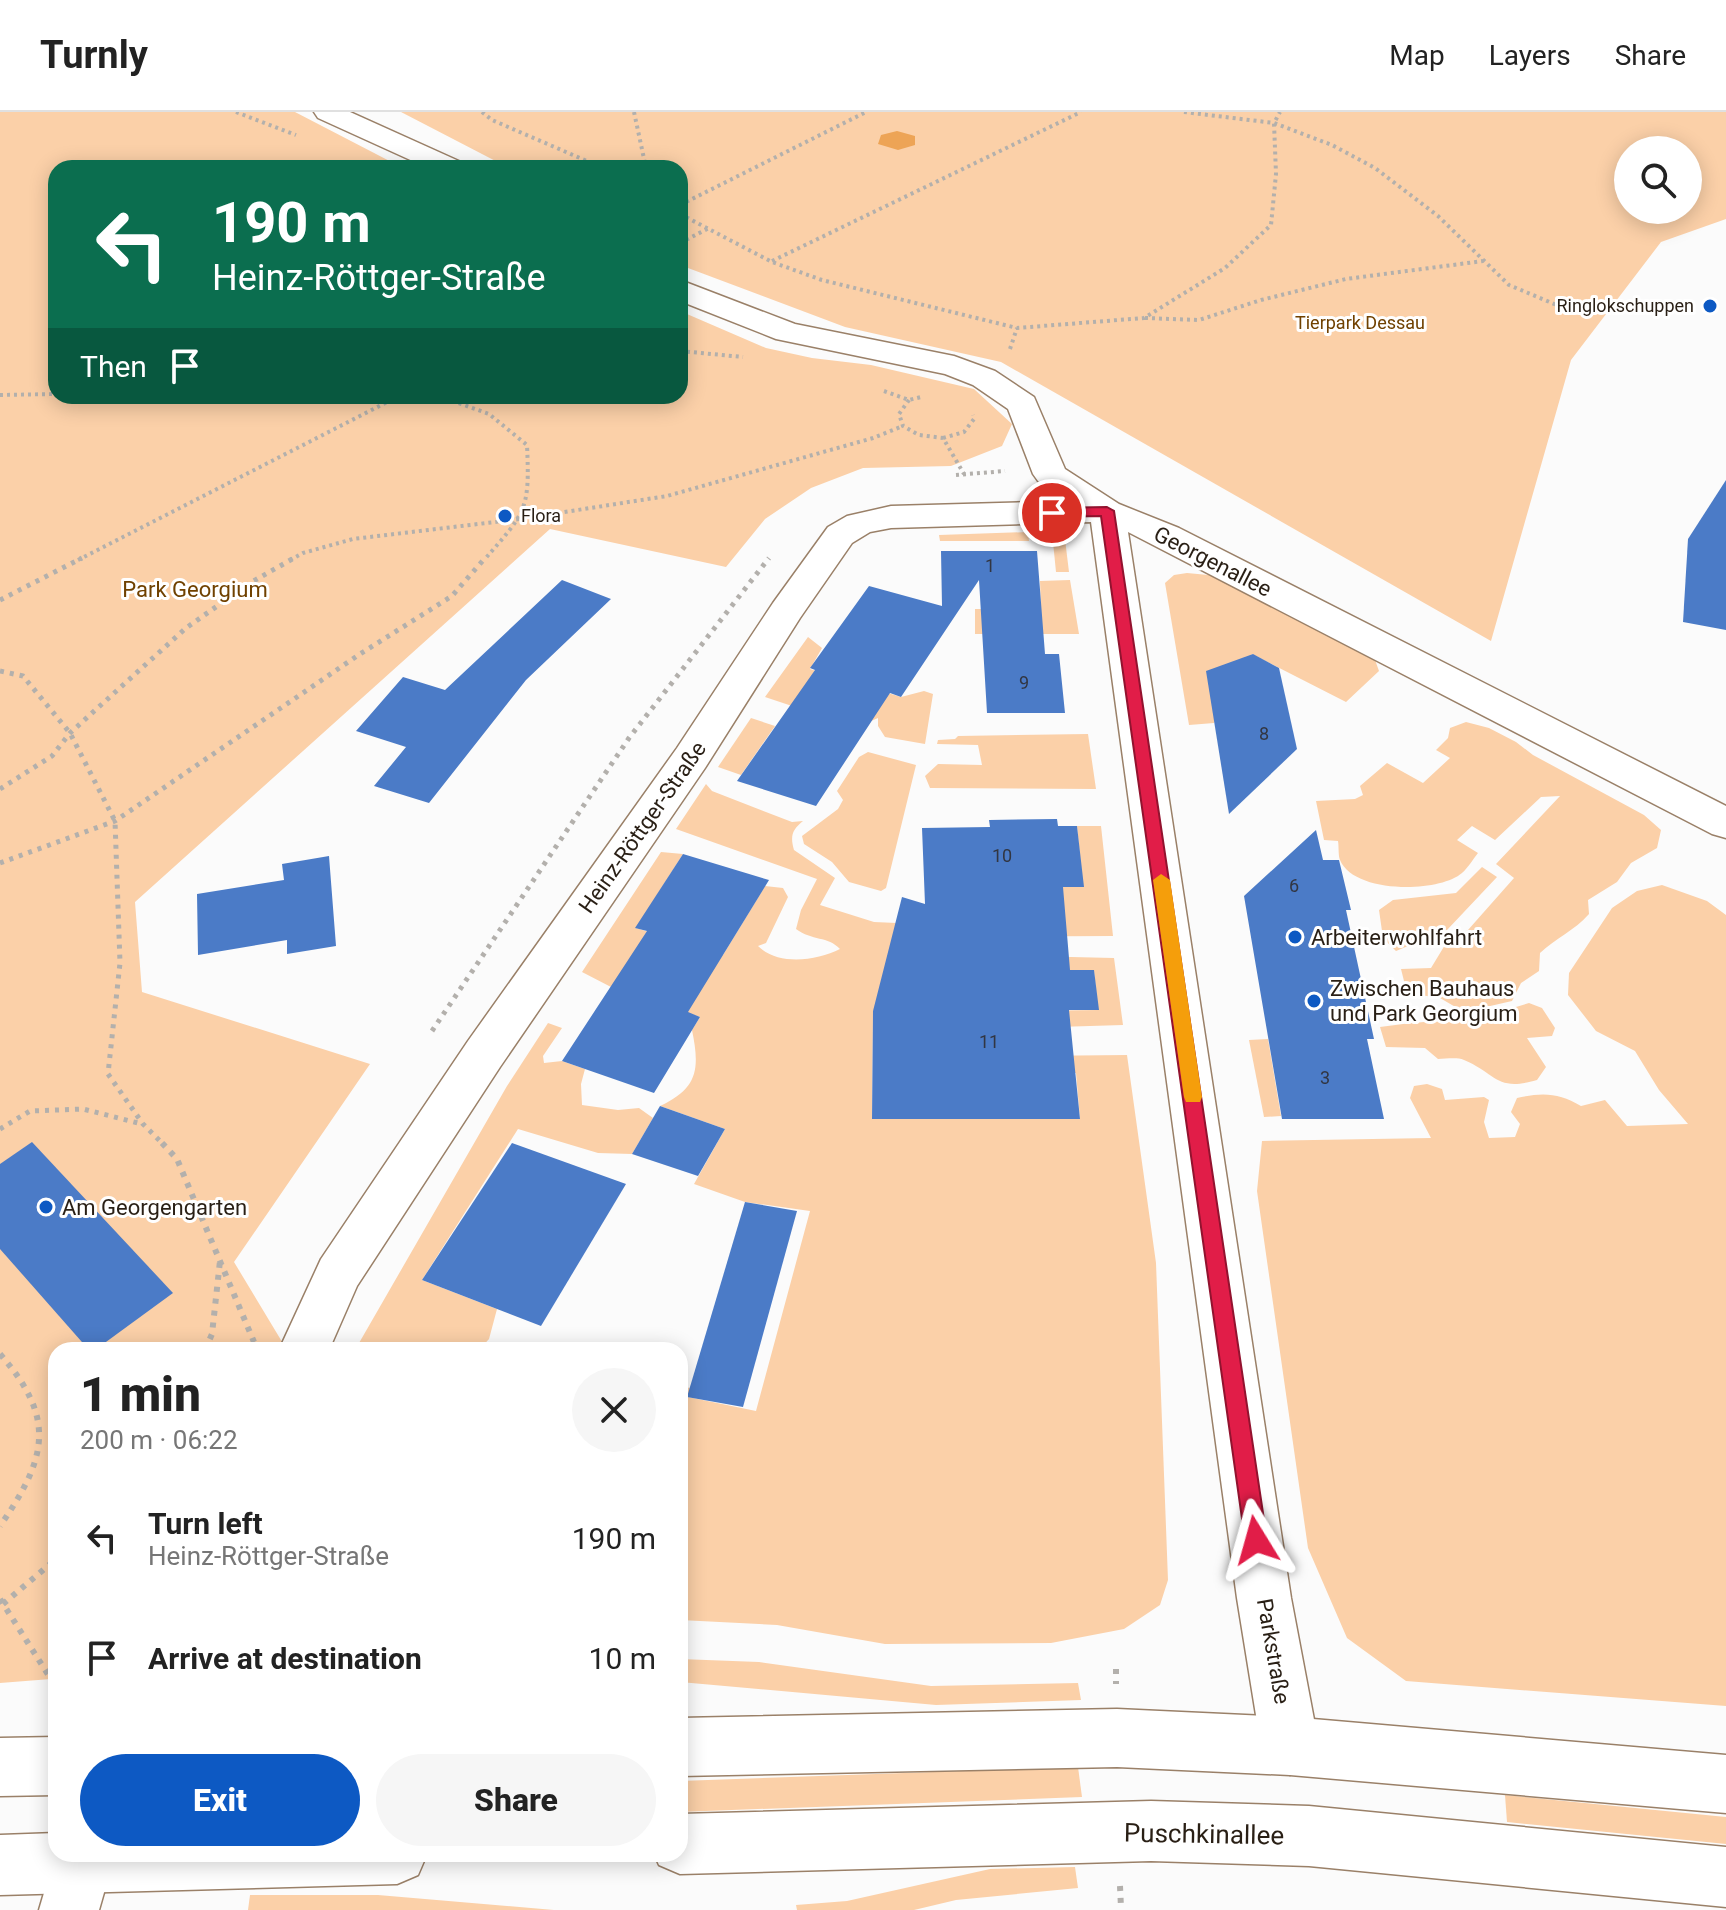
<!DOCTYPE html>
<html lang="en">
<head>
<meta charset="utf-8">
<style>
  :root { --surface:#fff; --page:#f6f6f6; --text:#222; --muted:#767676; --line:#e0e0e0; --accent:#0d59c3 }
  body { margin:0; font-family:Roboto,sans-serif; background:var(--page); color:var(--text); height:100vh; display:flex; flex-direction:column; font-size:30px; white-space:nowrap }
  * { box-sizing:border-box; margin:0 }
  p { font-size:26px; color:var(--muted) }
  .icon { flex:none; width:44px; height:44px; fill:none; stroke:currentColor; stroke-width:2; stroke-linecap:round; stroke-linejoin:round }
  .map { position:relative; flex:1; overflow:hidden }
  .panel { position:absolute; left:48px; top:1230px; width:640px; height:520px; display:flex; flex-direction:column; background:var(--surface); border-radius:24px; box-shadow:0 4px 20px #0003 }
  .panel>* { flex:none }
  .guide { position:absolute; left:48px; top:48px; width:640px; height:244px; border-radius:24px; box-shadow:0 4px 20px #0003; background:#0b6e4f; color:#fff; overflow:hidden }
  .controls { position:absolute; left:1614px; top:24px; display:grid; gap:16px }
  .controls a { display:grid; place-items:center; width:88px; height:88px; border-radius:50%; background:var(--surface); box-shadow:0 4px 20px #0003; font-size:40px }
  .pin { position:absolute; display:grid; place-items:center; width:68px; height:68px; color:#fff; margin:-34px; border:4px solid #fff; border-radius:50%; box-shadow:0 2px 8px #0007 }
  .me { position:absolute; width:88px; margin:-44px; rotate:352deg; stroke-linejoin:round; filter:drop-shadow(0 0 6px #0008) }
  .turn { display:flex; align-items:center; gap:28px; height:168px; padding:0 32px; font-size:36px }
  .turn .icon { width:104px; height:104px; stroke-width:2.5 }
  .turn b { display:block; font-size:56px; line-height:68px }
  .then { display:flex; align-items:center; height:76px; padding:0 32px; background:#0003; gap:16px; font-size:30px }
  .round { display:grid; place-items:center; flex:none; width:84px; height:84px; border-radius:42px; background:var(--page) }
  .overview { display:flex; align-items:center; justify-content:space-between; height:136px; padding:0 32px }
  h1 { font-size:48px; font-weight:800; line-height:60px }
  .button { display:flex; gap:16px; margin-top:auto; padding:16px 32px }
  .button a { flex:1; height:92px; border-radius:48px; background:var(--accent); color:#fff; font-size:32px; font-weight:800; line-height:92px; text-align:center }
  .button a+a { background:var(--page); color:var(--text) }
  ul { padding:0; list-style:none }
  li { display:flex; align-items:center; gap:24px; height:120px; padding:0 32px }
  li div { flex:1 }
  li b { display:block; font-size:30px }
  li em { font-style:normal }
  header { display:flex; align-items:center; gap:48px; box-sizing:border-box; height:112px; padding:0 40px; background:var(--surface); border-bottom:2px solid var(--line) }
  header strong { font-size:38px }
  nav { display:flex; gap:44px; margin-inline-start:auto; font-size:28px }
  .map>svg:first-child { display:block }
  .green { fill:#fbd0a8; fill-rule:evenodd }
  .water { fill:#eda456 }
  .building { fill:#4b7bc7 }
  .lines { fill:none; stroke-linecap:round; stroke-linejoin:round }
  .street-casing { stroke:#9a8068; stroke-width:3 }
  .secondary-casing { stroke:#9a8068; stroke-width:3 }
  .path-far2 { stroke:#b3b0ac; stroke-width:4; stroke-dasharray:3 4; stroke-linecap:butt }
  .path-far1 { stroke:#b3b0ac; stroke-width:5; stroke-dasharray:4 6; stroke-linecap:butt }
  .path { stroke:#b3b0ac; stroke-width:6; stroke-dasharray:5 7; stroke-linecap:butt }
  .street { fill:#fff; fill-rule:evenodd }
  .secondary { fill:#fff; fill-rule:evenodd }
  .route { fill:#e11d48; stroke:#92132f; stroke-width:2 }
  .slow { fill:#f59e0b }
  .poi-dot { fill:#0d59c3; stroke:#fff; stroke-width:3 }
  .labels { text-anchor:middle; stroke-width:6; stroke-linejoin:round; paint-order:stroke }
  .far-poi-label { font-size:18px; fill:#291f15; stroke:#fff; text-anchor:end }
  .far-park-label { font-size:18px; fill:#704100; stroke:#fff }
  .number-label { font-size:18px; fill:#323642 }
  .street-label { font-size:22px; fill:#291f15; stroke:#fff }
  .park-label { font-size:22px; fill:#704100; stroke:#fff }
  .poi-label { font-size:22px; fill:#291f15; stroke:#fff; text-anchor:start }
  .near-street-label { font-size:26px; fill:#291f15; stroke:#fff }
</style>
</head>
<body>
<header>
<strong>Turnly</strong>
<nav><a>Map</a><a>Layers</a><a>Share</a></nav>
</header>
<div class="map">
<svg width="1726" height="1798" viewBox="0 0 1726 1798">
  <rect width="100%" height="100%" fill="#fbfbfb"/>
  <g class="green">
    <polygon points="0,0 295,0 403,56 56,56 56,284 680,284 680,199 766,236 812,246 871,253 974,277 1012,312 1002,334 951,354 863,356 811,376 765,407 726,455 550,417 135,790 142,880 370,952 234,1150 287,1238 56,1238 56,1564 51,1567 0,1571"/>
    <path d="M 401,0 L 1726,0 L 1726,107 L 1661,130 L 1571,248 L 1491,529 L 1001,250 L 845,215 L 680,153 L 680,56 L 509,56 ZM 1628,38 L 1688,38 L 1688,98 L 1628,98 Z"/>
    <polygon points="1041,419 1064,419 1069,460 1056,460 1053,430 1042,430"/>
    <polygon points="1028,420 1029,429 940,429 939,423"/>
    <polygon points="1187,461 1219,464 1374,545 1379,559 1346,590 1252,542 1214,611 1189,613 1165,471 1174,463"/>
    <polygon points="1070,468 1079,522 975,522 975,497 1041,497 1040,469"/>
    <polygon points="808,525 822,536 810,557 901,585 924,579 933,582 925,632 885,625 878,614 878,606 869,610 810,600 765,585"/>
    <polygon points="751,606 775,614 741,663 718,655"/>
    <path d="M 1466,610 L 1489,616 L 1516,630 L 1533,643 L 1644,703 L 1661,718 L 1657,736 L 1631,751 L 1617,770 L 1588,788 L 1589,802 C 1574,819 1556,826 1540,841 L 1539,859 L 1521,871 L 1512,889 L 1464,900 L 1440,886 L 1407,881 L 1401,857 L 1431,856 L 1448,828 L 1468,818 L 1514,766 L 1496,752 L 1560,684 L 1541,685 L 1495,728 L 1472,714 L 1457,728 L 1478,741 C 1473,747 1468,756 1462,761 C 1439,781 1354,782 1340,748 C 1338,743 1339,734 1338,729 L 1324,728 L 1316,689 L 1355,687 L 1363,683 L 1360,674 L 1387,651 L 1423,671 L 1450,646 L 1436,638 L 1448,626 L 1450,616 Z"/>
    <polygon points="1088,622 1096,677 930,676 925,664 938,652 982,653 978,633 937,632 938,628 955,627 958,624"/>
    <polygon points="868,640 916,653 886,776 881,779 849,770 832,750 804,732 802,724 838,697 843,688 837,679 859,645"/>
    <path d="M 706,672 L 712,679 L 792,710 L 803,709 C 792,718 790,724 794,738 L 835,766 L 820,793 L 874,810 L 943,813 L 1063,775 L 1083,775 L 1077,714 L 1101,714 L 1113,824 L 931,825 L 873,899 L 872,1007 L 1080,1007 L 1076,961 L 1029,962 L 1028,944 L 1127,943 L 1156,1151 L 1168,1468 L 1160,1493 L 1124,1517 L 1051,1531 L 885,1532 L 777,1513 L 680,1508 L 680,1274 L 690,1276 L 688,1285 L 756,1299 L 810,1099 L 745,1090 L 694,1072 L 725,1017 L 660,994 C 698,976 700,957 692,918 L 700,905 L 611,875 L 582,860 L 661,740 L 683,742 L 636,816 L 723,843 L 765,774 L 783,776 L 788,785 L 766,831 L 758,834 C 778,854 816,849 840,837 C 828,824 812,829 796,817 L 801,798 L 817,767 L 676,717 Z"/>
    <polygon points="1482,755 1497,765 1447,818 1396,839 1383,826 1379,798 1393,788 1456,781"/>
    <path d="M 1662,773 L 1707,789 L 1726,803 L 1726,1594 L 1406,1569 L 1347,1526 L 1308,1436 L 1257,1079 L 1262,1029 L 1431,1026 L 1410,986 L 1414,974 L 1427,972 L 1442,977 L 1445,988 L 1484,985 L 1489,988 L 1484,1010 L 1489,1026 L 1515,1025 L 1520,1012 L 1511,1000 L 1517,986 C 1543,980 1559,981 1581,994 L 1605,988 L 1627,1014 L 1688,1012 L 1659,978 L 1635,939 L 1596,919 L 1568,883 L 1569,861 L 1612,796 L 1637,779 Z"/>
    <polygon points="1028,844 1114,846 1123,913 1024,916 1022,899 1098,898 1094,859 1005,859"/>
    <path d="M 1529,891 L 1542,896 L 1555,916 L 1552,924 L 1527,926 L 1546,955 L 1537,968 C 1496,980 1497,962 1464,948 C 1457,945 1446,947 1438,947 L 1425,936 L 1386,935 L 1380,915 C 1430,908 1481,907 1529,891 Z"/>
    <polygon points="548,911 562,916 543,944 544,951 562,949 585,957 581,972 582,993 618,998 639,996 653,1006 632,1042 598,1041 518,1017 422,1168 497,1197 489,1227 479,1238 355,1238 507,974"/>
    <polygon points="1268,927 1281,1004 1264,1005 1249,928"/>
    <polygon points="680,1547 759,1550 931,1574 1078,1571 1081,1588 936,1593 680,1570"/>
    <polygon points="1078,1655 1082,1685 680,1700 680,1669"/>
    <polygon points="1505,1683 1726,1705 1726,1732 1507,1710"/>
    <polygon points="1075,1755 1078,1776 956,1788 914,1798 797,1798 796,1793 847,1789 990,1757"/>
    <polygon points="250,1783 378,1783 554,1798 248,1798"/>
  </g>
  <polygon class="water" points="897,19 915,24 915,33 898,38 878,32 881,23"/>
  <g class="building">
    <polygon points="1726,368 1726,518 1683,510 1688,427"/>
    <polygon points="941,439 1037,439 1045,542 1059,542 1065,601 987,601 979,468 901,585 890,581 816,694 737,669 815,558 810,556 869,474 942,494"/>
    <polygon points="562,468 611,487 526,568 429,691 374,674 406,635 356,619 403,565 445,578"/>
    <polygon points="1253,542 1279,556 1297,637 1229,702 1206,559"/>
    <polygon points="1057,707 1058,714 1077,714 1084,775 1063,775 1070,858 1094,858 1099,898 1069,898 1080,1007 872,1007 873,899 902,785 925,792 922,716 990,715 989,708"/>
    <polygon points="1316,718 1323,748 1339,748 1351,798 1346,798 1374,927 1367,927 1384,1007 1282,1007 1244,784"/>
    <polygon points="683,742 769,768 688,900 700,905 654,981 562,949 647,819 635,816"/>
    <polygon points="329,744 336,834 287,842 287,828 198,843 197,782 284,768 282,752"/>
    <polygon points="660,994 725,1017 698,1064 632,1042"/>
    <polygon points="32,1030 173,1181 95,1238 89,1238 0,1137 0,1052"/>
    <polygon points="512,1031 626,1072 541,1214 422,1168"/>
    <polygon points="745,1090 797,1099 743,1295 687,1285"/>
  </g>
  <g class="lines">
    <defs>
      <g id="street">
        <polygon points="314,0 350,0 461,50 465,56 428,56 318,6"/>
        <polygon points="680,168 795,212 954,244 995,259 1034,285 1065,357 1119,392 1179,416 1726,694 1726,726 1712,722 1128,420 1291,1486 1319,1634 1310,1654 1290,1663 1270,1654 1261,1634 1237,1486 1091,410 891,416 870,420 852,431 800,506 705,656 500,955 357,1174 329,1238 279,1238 321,1147 468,929 677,636 773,491 828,415 847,404 891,394 1069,389 1038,369 1033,362 1008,297 973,273 945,262 776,227 680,189"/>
        <polygon points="56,1740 115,1742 99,1798 39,1798"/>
      </g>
      <g id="secondary">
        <polygon points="1117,1597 1290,1605 1726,1643 1726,1701 1290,1663 1117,1655 680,1664 680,1606"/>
        <polygon points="56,1625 56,1683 0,1684 0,1626"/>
        <polygon points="1151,1689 1309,1694 1726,1735 1726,1795 1309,1754 1151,1749 680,1762 659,1753 654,1742 680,1742 680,1702"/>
        <polygon points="56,1721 56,1742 427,1742 418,1763 397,1772 0,1783 0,1723"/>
      </g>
    </defs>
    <use href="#street" class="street-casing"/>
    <use href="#secondary" class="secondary-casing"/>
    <g class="path-far2">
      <polyline points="236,0 296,23"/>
      <polyline points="482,0 492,8 603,56"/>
      <polyline points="634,0 646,56"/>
      <polyline points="1184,0 1274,11 1332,33 1375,56 1438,104 1509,173 1559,194"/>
      <polyline points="680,93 866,0"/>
      <polyline points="680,102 772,150 822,168 1017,216 1144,206 1225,156 1271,113 1276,62 1274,11 1280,0"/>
      <polyline points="680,131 709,116"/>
      <polyline points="772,149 1081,0"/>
      <polyline points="1145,206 1199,208 1261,188 1346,167 1483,149"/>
      <polyline points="1010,237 1017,216"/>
      <polyline points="680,239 743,245"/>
      <polyline points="884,279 909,288 921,285"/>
      <polyline points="0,283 56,282"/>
      <path d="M 439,284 L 489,302 L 527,333 C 530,398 526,400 484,448"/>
      <polyline points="909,288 899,302 903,314 919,323 943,326 964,362"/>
      <polyline points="943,326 964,320 974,307 973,303"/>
      <polyline points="956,363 1005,359"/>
      <polyline points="78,448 399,284"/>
      <polyline points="290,448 303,441 353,427 520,407 667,384 873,326 903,314"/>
    </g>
    <g class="path-far1">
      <polyline points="0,488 82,446"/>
      <polyline points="0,559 23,564 70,621 115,709 120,851 108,962 143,1012 164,1033"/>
      <polyline points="0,677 52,644 70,621 186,516 250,471 294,446"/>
      <polyline points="0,751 115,709 360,542 452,484 485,446"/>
      <polyline points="432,919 629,626 769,446"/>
      <polyline points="0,1017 30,999 83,997 142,1012"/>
    </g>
    <g class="path">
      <polyline points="162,1031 177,1047 254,1230"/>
      <polyline points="205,1238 212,1222 220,1149"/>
      <path d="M 0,1242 C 57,1307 47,1346 0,1414"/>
      <polyline points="0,1487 56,1575"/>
      <polyline points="3,1492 56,1447"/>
      <polyline points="1116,1557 1116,1572"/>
      <polyline points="1120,1774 1121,1796"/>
    </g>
    <use href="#street" class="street"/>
    <use href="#secondary" class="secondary"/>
  </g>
  <polygon class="route" points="1107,395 1114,399 1267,1428 1264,1436 1256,1439 1248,1436 1245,1428 1101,404 1052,405 1045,401 1052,396"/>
  <polygon class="slow" points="1161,762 1170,768 1202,985 1200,990 1186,990 1184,985 1153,768"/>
  <g class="poi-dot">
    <circle cx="1710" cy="194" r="8"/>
    <circle cx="505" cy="404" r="8"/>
    <circle cx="1295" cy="825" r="8"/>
    <circle cx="1314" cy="889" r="8"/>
    <circle cx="46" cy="1095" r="8"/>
  </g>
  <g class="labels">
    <g class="far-poi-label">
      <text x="1694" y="200">Ringlokschuppen</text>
      <text x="521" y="410" text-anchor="start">Flora</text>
    </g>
    <g class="far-park-label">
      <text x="1360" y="217">Tierpark Dessau</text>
    </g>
    <g class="number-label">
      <text x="990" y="460">1</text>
      <text x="1024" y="577">9</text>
      <text x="1264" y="628">8</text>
      <text x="1002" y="750">10</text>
      <text x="1294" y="780">6</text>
      <text x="989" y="936">11</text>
      <text x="1325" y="972">3</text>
    </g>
    <g class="street-label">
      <text transform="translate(1213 449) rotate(27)" y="8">Georgenallee</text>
      <text transform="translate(642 715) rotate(-55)" y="8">Heinz-Röttger-Straße</text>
      <text transform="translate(1274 1539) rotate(80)" y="8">Parkstraße</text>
    </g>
    <g class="park-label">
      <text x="195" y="485">Park Georgium</text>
    </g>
    <g class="poi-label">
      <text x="1311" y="833">Arbeiterwohlfahrt</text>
      <text x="1330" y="884">Zwischen Bauhaus<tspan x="1330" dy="25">und Park Georgium</tspan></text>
      <text x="62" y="1103">Am Georgengarten</text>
    </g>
    <g class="near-street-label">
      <text transform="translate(1204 1722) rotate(1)" y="9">Puschkinallee</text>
    </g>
  </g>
</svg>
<div class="controls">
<a><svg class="icon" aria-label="search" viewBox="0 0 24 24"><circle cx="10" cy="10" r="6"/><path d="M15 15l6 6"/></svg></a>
</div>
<div class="pin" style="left:1052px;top:401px;background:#d93025"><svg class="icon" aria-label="arrive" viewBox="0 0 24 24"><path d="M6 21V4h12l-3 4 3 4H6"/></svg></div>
<svg class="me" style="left:1256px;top:1428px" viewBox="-20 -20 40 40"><path d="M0-17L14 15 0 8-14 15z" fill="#e11d48" stroke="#fff" stroke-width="4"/></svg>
<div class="guide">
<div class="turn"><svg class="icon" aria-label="left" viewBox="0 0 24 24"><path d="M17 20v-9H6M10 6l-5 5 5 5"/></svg><div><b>190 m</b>Heinz-Röttger-Straße</div></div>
<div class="then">Then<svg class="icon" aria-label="arrive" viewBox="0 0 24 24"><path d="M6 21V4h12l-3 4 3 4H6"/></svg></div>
</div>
<section class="panel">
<div class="overview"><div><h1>1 min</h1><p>200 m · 06:22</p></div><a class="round"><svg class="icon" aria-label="close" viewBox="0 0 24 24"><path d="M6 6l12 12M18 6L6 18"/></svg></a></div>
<ul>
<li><svg class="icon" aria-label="left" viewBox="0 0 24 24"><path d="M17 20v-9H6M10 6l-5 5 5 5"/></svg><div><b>Turn left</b><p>Heinz-Röttger-Straße</p></div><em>190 m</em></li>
<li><svg class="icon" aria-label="arrive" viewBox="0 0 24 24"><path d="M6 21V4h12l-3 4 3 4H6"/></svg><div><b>Arrive at destination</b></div><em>10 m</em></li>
</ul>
<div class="button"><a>Exit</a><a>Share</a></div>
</section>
</div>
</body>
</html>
